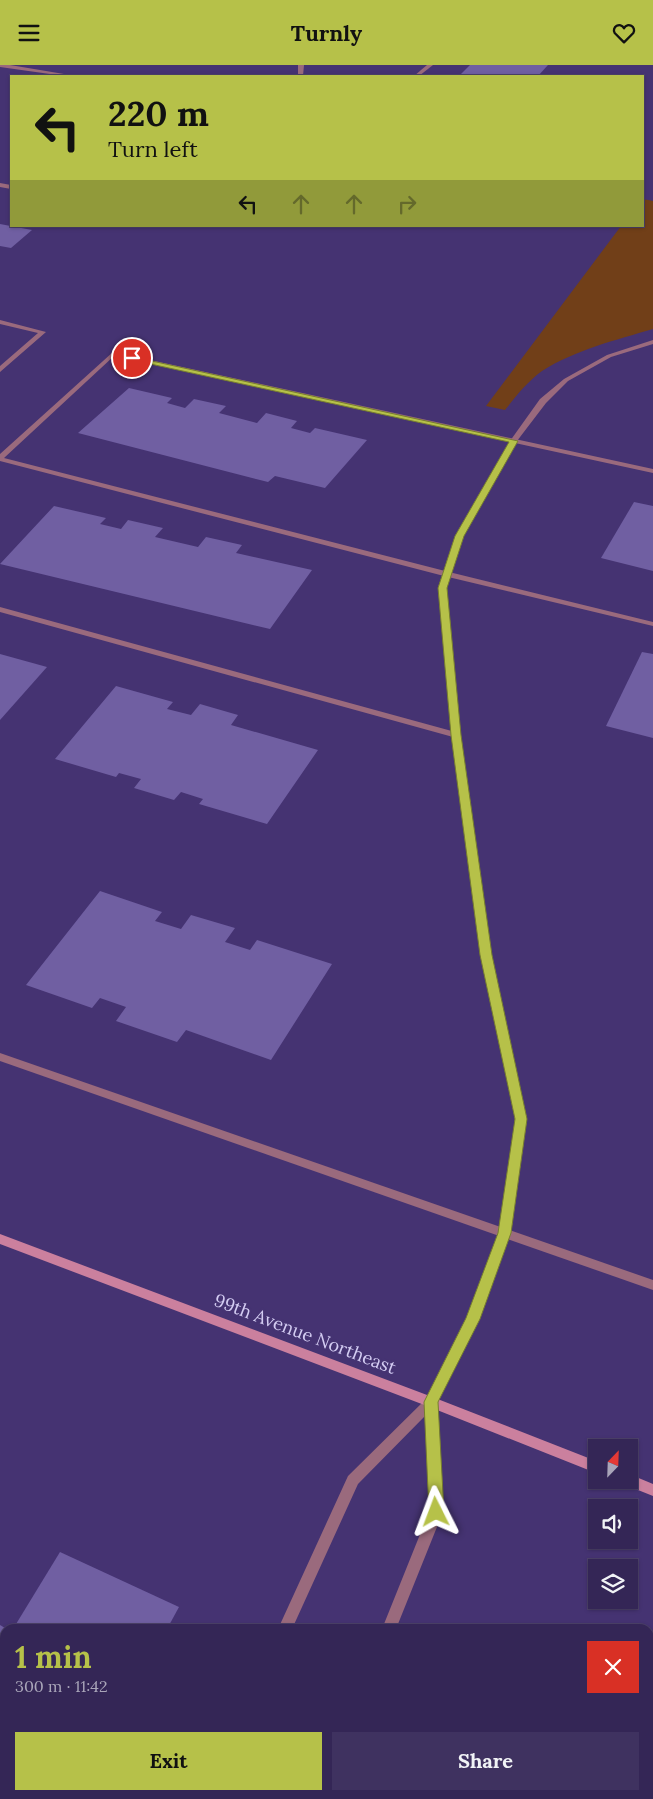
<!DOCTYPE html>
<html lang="en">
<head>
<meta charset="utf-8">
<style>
  :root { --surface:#342656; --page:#3f3260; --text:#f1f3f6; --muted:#a9a5b9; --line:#4e436c; --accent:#b6c149 }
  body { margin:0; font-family:Lora,serif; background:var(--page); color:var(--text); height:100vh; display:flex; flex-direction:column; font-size:19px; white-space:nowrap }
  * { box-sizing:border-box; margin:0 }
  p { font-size:16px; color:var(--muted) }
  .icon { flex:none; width:28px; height:28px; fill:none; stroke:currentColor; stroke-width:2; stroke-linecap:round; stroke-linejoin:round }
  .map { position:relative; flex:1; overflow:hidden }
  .side { position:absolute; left:0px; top:1559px; width:654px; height:176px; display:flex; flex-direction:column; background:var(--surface); border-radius:15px 15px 0 0; box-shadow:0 1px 4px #0004,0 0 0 1px var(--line) }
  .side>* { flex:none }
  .guide { position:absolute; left:10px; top:10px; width:634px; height:152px; border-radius:0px; box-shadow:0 1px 4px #0004,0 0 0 1px var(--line); background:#b6c149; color:#111; overflow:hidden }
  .needle { width:32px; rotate:23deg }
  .controls { position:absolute; left:588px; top:1374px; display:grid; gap:10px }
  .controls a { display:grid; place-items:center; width:50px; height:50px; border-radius:0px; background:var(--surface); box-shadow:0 1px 4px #0004,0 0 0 1px var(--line); font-size:25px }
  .pin { position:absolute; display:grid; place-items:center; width:42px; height:42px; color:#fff; margin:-21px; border:2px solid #fff; border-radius:50%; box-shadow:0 1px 5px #0007 }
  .me { position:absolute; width:55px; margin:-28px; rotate:357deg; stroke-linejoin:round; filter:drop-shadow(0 0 4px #0008) }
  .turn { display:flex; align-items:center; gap:18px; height:105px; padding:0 15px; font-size:22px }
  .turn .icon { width:65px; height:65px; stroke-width:2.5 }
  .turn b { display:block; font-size:35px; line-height:42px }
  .lanes { display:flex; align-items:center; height:48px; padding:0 15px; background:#0003; justify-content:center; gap:25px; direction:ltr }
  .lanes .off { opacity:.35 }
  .round { display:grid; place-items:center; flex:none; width:52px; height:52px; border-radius:0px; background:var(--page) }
  .head { display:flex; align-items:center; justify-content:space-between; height:85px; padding:0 15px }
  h1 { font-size:30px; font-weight:700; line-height:38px; color:var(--accent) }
  .action { display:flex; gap:10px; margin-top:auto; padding:10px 15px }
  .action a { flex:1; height:58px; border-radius:0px; background:var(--accent); color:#111; font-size:20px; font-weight:700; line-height:58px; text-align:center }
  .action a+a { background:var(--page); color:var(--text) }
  header { display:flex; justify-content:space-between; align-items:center; height:65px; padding:0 15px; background:var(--accent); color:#111; font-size:22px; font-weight:700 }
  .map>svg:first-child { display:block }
  .green { fill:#713f18 }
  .building { fill:#705fa2 }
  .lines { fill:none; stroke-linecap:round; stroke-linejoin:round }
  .lane { fill:#9a6a7d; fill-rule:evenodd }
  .street { fill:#9a6a7d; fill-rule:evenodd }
  .secondary { fill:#cb809e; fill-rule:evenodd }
  .route { fill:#b6c149; stroke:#767d2f }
  .labels { text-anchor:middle; stroke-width:5; stroke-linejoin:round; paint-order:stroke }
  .near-street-label { font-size:18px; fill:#d3ccf2; stroke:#453372 }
</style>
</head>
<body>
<header><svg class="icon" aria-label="menu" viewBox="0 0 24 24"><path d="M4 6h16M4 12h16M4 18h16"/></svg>Turnly<svg class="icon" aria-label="heart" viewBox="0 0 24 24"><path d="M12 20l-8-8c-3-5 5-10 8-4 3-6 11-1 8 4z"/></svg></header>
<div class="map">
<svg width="653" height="1734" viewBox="0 0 653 1734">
  <rect width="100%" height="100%" fill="#453372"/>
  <path class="green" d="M 643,134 L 653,136 L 653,264 C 616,275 575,285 542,306 C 527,317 516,331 505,345 L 486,341 L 621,161 L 642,161 Z"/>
  <g class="building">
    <polygon points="470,0 548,0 538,11 459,11"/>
    <polygon points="0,159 32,165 11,183 0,181"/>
    <polygon points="129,323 172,333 167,338 185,343 194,334 226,341 219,348 257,358 266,348 297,356 291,363 310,368 315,363 367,375 325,423 275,411 268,417 78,368"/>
    <polygon points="634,437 653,441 653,506 601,493"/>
    <polygon points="54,441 106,453 100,459 121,464 128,455 163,463 155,472 198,482 206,472 242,480 236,488 312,505 270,564 0,499"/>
    <polygon points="642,587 653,589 653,673 606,661"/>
    <polygon points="0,589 47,602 0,655"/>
    <polygon points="116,621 173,637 167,644 191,650 200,639 238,650 231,660 318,685 267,759 199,739 203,734 181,727 174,735 134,723 141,714 119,708 116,712 55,694"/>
    <polygon points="100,826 162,847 155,856 181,864 191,850 235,863 225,877 250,885 257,875 332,899 271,995 186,965 177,977 116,956 126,942 100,933 92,943 26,920"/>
    <polygon points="60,1487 179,1542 167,1564 13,1564"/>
    <polygon points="0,1560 5,1563 5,1641 0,1639"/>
    <polygon points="492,1730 649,1730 647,1734 491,1734"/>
  </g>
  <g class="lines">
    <g class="lane">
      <polygon points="0,0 10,0 76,11 64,11 0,2"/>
      <polygon points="298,0 304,0 303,11 298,11"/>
      <polygon points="427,0 433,0 419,11 414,11"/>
      <polygon points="0,118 11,120 11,124 0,122"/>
      <polygon points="0,255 46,267 0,307 0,301 38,268 0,259"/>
      <polygon points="113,287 653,404 653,408 114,291 4,393 449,507 653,557 653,561 444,511 0,396 0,389"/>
      <polygon points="0,542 459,668 460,670 456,673 453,672 0,547"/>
      <polygon points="0,988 653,1215 653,1225 0,996"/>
    </g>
    <g class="street">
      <polygon points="653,275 653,279 611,292 568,316 546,338 517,376 463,471 446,523 460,670 491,890 527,1054 511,1168 479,1254 437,1337 443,1447 396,1564 382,1564 429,1447 425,1351 358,1419 292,1564 278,1564 348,1411 427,1333 467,1253 499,1168 515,1054 481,890 452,670 438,523 455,471 510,376 540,334 564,314 607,290"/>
      <polygon points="201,1730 215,1730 214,1734 200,1734"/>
      <polygon points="313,1730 328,1730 327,1734 312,1734"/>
    </g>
    <g class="secondary">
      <polygon points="0,1169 435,1333 596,1396 596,1408 427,1341 0,1179"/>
      <polygon points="629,1409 653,1419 653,1431 623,1419 621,1415 629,1415"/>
    </g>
  </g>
  <polygon class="route" points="129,291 518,376 464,471 447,523 461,670 492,890 527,1054 511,1168 480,1254 438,1337 444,1447 442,1452 436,1454 431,1452 429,1447 424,1337 466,1253 498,1168 515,1054 480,890 451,670 438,523 455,471 509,377 132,295 129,295"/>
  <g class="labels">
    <g class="near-street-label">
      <text transform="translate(305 1269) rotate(21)" y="6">99th Avenue Northeast</text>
    </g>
  </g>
</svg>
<div class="controls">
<a><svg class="needle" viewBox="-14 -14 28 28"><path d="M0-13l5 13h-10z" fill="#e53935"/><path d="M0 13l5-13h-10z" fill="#a9a5b9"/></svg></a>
<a><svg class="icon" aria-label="sound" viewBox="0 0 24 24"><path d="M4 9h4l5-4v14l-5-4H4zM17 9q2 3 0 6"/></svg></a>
<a><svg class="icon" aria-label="layers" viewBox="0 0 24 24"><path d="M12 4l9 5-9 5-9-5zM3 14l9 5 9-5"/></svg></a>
</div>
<div class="pin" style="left:132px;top:293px;background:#d93025"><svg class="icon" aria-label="arrive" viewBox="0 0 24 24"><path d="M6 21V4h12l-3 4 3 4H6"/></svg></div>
<svg class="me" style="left:436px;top:1447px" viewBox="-20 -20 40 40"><path d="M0-17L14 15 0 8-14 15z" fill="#b6c149" stroke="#fff" stroke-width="4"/></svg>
<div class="guide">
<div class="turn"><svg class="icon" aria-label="left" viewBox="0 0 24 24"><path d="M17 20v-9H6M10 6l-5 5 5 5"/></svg><div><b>220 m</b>Turn left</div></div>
<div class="lanes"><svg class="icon" aria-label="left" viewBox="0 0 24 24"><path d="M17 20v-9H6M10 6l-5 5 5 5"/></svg><svg class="icon off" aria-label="ahead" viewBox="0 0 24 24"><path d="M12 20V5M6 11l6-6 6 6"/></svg><svg class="icon off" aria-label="ahead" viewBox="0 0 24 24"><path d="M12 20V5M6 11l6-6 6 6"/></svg><svg class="icon off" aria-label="right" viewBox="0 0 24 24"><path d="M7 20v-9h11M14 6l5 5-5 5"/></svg></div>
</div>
<section class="side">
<div class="head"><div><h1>1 min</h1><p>300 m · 11:42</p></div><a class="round" style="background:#d93025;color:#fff"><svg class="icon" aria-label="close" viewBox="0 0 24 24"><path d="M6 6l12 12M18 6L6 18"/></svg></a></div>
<div class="action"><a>Exit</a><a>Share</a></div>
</section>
</div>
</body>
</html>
